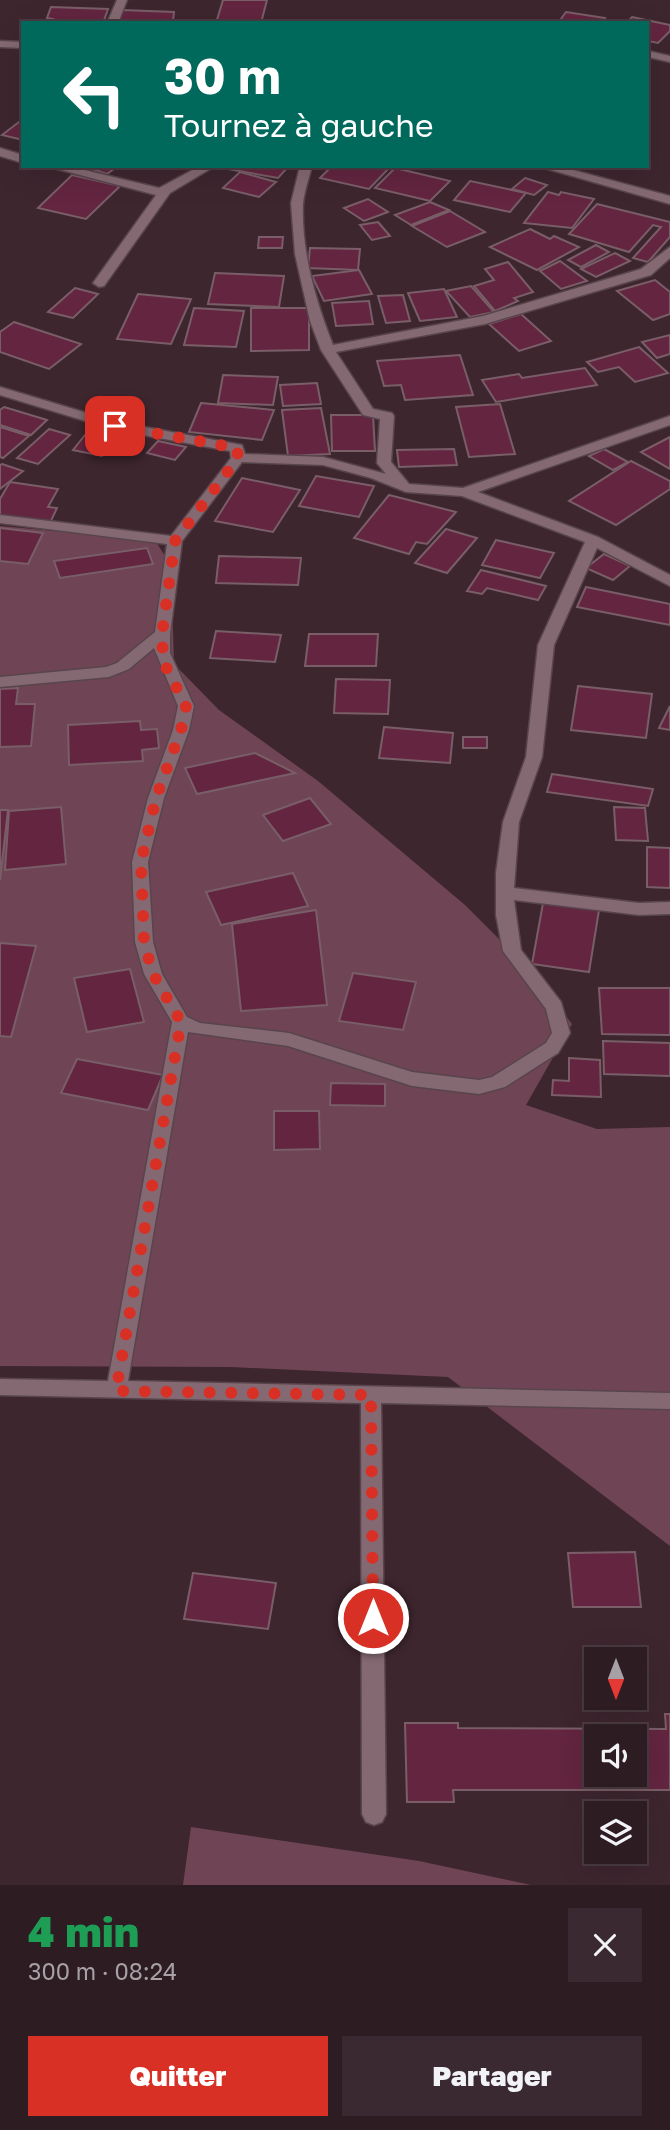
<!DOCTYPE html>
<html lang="fr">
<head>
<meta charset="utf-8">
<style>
  :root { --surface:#2e1c23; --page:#3a2930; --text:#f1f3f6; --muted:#a7a1a6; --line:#493a41; --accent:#d93025 }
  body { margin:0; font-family:"Golos Text",sans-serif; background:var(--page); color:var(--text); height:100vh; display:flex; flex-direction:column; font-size:26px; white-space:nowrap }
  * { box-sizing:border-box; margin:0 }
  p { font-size:23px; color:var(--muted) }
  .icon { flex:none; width:38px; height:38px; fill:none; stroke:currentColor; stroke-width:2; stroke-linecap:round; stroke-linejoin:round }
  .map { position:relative; height:1885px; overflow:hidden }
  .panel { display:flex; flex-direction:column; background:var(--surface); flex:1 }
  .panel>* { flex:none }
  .banner { position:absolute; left:21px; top:21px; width:628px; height:147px; border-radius:0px; box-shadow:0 7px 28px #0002,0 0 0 2px var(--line); background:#00695c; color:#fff; overflow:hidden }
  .needle { width:46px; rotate:180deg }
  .fabs { position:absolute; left:584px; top:1647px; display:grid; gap:14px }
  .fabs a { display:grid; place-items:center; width:63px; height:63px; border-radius:0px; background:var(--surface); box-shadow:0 7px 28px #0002,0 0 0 2px var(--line); font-size:35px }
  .pin { position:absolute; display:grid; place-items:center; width:60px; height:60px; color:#fff; margin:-30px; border-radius:14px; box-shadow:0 4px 10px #0006 }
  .me { position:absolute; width:77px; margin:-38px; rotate:0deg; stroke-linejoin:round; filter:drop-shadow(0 0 5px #0008) }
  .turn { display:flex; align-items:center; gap:24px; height:147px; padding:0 28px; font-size:32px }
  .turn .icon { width:91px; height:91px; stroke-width:2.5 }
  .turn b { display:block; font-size:49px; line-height:60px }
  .round { display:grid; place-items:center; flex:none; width:74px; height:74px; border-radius:0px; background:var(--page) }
  .headline { display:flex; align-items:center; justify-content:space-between; height:119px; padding:0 28px }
  h1 { font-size:42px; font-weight:800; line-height:52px; color:#1e9e55 }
  .action { display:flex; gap:14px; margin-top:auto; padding:14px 28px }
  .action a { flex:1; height:80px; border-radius:0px; background:var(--accent); color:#fff; font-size:28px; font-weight:800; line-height:80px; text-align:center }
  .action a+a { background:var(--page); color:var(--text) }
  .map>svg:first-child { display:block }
  .green { fill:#6f4555 }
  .building { fill:#632540; stroke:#795e67; stroke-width:2; fill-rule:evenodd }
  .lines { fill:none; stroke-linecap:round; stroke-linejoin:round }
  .minor-casing { stroke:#58454c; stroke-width:3 }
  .minor { fill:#846972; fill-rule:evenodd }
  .route { stroke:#d93025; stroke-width:12; stroke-dasharray:0 21.6 }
</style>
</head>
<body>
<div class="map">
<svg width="670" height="1885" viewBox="0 0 670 1885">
  <rect width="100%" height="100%" fill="#3e262f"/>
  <g class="green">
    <polygon points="0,526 155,540 171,566 174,664 219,710 318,781 465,905 532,972 572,1024 526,1105 597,1129 670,1127 670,1546 448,1377 231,1367 0,1366"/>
    <polygon points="191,1827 419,1861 531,1885 183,1885"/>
  </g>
  <g class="building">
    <polygon points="223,0 267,0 261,23 216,23"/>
    <polygon points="51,7 108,9 103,23 51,23 53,19 47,18"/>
    <polygon points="122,10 174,12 173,21 119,20"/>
    <polygon points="566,12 605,18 602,23 558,23"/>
    <polygon points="632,17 670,25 670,31 658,43 648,41 648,23 627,23"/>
    <polygon points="23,119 23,140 2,135"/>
    <polygon points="83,166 118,166 107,174"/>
    <polygon points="230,166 289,166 278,178 228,169"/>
    <polygon points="332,166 391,166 369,189 320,178"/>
    <polygon points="395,168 450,181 430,201 375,188"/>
    <polygon points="240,172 276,182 259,197 223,188"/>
    <polygon points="72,175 120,186 86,219 38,208"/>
    <polygon points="525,178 547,185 534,195 512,189"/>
    <polygon points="470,181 526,193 510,212 454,200"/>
    <polygon points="548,192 559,195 561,192 594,199 572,228 524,223"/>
    <polygon points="368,199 388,212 364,221 344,208"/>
    <polygon points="430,202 449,210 411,225 395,215"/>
    <polygon points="597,204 670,222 670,237 648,262 633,258 661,227 653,225 629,252 569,234"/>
    <polygon points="450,211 485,232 447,247 412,226"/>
    <polygon points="378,222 390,236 372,240 360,225"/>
    <polygon points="530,229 550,239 554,236 579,247 537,270 490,247"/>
    <polygon points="259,237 283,237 282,248 258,248"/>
    <polygon points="596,245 609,252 581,267 568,260"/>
    <polygon points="310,248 360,249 358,270 308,268"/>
    <polygon points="615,253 630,261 596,277 581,269"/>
    <polygon points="560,261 587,281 561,289 540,271"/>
    <polygon points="508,262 533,292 514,298 518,301 495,311 474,286 494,280 485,269"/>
    <polygon points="359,270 372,294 324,301 312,276"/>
    <polygon points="215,273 284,276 279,307 208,304"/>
    <polygon points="655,280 670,292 670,314 653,320 617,291"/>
    <polygon points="471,286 494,312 470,317 446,291"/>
    <polygon points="75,288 98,294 73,318 48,312"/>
    <polygon points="444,289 457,317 420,321 408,293"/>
    <polygon points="138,294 191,299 171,344 117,339"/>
    <polygon points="403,295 410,321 386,323 378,296"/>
    <polygon points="369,301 373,324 336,326 332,303"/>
    <polygon points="194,308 244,311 236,347 184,345"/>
    <polygon points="251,308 309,308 309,350 251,351"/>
    <polygon points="521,314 551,341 519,351 489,324"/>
    <polygon points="14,322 81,344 49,369 0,352 0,332"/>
    <polygon points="670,335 670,354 657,358 642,342"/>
    <polygon points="639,347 668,373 635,382 619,367 598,372 587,362"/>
    <polygon points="460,355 473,395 405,400 401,385 384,386 377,361"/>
    <polygon points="585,368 597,385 496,402 482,380 519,374 522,378"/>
    <polygon points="223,375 278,377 273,405 218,403"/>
    <polygon points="317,383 321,404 283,406 280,385"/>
    <polygon points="201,403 274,410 262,440 189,432"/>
    <polygon points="500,404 515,454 469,457 456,407"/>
    <polygon points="4,407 47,420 31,435 0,425 0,410"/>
    <polygon points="321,408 330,454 288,456 282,410"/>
    <polygon points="331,415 373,415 375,451 332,451"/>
    <polygon points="0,427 29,436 3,458 0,457"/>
    <polygon points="49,429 70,435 38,464 17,458"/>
    <polygon points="89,430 118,436 102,456 73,450"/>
    <polygon points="670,437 670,469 641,452"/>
    <polygon points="158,441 186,447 175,460 147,453"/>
    <polygon points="454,449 457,465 399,467 397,450"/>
    <polygon points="604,449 628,462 613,470 589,456"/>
    <polygon points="631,461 670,481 670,489 616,525 569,501"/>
    <polygon points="2,464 23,471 0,489 0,465"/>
    <polygon points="316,476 374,486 359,517 299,506"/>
    <polygon points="242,478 300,490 273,532 215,521"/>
    <polygon points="10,482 58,489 48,507 57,508 49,525 0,518 0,499"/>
    <polygon points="389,495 456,512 427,544 416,542 409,554 354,538"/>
    <polygon points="0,528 43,533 28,564 0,561"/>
    <polygon points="446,529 477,538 447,573 415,563"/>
    <polygon points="496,540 554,553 540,578 482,565"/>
    <polygon points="147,548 153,564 60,578 54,561"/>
    <polygon points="604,554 630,566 613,580 586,568"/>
    <polygon points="219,556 301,558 298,585 216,583"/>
    <polygon points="481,570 546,586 538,600 487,588 482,594 467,591"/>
    <polygon points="586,587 670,604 670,625 577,607"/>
    <polygon points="216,631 281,635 275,662 210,658"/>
    <polygon points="309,634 378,634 376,666 305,666"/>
    <polygon points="336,679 390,680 388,714 334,713"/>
    <polygon points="578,686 652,694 646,738 571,730"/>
    <polygon points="18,688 16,704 35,704 31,746 0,747 0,689"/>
    <polygon points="670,706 670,730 659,728"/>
    <polygon points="140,721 141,730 157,729 159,748 142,750 143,761 69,765 68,725"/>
    <polygon points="384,727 453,733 450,763 379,758"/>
    <rect x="463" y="737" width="24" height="11"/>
    <polygon points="255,753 295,773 197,794 185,768"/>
    <polygon points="552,774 653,789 648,806 547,792"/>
    <polygon points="310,798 331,824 283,841 263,815"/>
    <polygon points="61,807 66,864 5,870 9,811"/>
    <polygon points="614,807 645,808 648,841 616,840"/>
    <polygon points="0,810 8,810 0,880"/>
    <polygon points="647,847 670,848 670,888 647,887"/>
    <polygon points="293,873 308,906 221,925 206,892"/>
    <polygon points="543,903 599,910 589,972 532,964"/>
    <polygon points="316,910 327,1005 241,1011 232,924"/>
    <polygon points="0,943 36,946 11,1037 0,1036"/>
    <polygon points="130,969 144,1022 87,1032 74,978"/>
    <polygon points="353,973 416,982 403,1030 339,1021"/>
    <polygon points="599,988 670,988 670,1035 602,1034"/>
    <polygon points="603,1041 670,1043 670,1076 604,1074"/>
    <polygon points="569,1058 600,1060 601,1097 552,1095 553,1080 569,1081"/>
    <polygon points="77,1059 163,1075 148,1110 61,1093"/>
    <polygon points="331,1083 385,1084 385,1106 330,1105"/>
    <polygon points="274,1111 319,1111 320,1149 274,1150"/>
    <polygon points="635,1552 641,1607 573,1607 568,1553"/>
    <polygon points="193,1573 276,1583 268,1629 184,1619"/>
    <path d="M 665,1714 L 670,1714 L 670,1790 L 453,1790 L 454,1802 L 407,1802 L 405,1723 L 458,1723 L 458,1728 L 666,1729 ZM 597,1736 L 635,1736 L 635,1774 L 597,1774 Z"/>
  </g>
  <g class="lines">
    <defs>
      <g id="minor">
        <polygon points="117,0 127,0 118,23 107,23"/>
        <polygon points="0,41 23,42 23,48 0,47"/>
        <polygon points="648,51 670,56 670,62 648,57"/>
        <polygon points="0,148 23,155 23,163 0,156"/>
        <polygon points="46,166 68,166 159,188 200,166 215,166 170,193 104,286 99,287 93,283 156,195"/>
        <path d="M 300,166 L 312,166 C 309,178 304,192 303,204 C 301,251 316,302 333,345 L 483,316 L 641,269 L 670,247 L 670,258 L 651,275 L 485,324 L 336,352 L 373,409 L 392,413 L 394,416 L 391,462 L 409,484 L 463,488 L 670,416 L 670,425 L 478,492 L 598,537 L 670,575 L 670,586 L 597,548 L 554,645 L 542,757 L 519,822 L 514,888 L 639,903 L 670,902 L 670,914 L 639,915 L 514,900 L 521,950 L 561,1002 L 570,1033 L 558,1053 L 505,1087 L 479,1094 L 412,1086 L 288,1046 L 188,1032 L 128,1381 L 670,1393 L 670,1409 L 381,1403 L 386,1814 L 382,1822 L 374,1825 L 366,1822 L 362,1814 L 361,1403 L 0,1395 L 0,1379 L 108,1381 L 172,1022 L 144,974 L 135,942 L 132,862 L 148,798 L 173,730 L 178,706 L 154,648 L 129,669 L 109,677 L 0,687 L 0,677 L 106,667 L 117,663 L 155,632 L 167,544 L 0,523 L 0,515 L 171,536 L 231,458 L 230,451 L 115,430 L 0,395 L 0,387 L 117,422 L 242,445 L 245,454 L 323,457 L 386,474 L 377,463 L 380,419 L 363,415 L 321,350 L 310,321 L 295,254 L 291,203 ZM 242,462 L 323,465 L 371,478 L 406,492 L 462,496 L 585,542 L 538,645 L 526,757 L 503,822 L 496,873 L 496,915 L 503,951 L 546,1009 L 552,1033 L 546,1043 L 492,1077 L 479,1080 L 412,1072 L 289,1033 L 200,1023 L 187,1017 L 162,974 L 153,942 L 148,862 L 164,798 L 189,730 L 194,706 L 170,653 L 170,634 L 182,541 Z"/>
        <polygon points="537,166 558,166 670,196 670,204"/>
      </g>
    </defs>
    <use href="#minor" class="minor-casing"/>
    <use href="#minor" class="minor"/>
  </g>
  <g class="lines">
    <polyline class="route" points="115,426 237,448 238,458 175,541 162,634 163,661 186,706 181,730 156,798 141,862 144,942 153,974 181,1022 116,1391 371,1395 373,1618"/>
  </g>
</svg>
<div class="fabs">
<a><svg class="needle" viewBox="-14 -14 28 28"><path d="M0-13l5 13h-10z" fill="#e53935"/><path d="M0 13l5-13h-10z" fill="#a7a1a6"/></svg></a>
<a><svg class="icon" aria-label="sound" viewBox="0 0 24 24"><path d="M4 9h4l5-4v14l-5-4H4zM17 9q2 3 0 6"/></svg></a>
<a><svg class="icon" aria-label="layers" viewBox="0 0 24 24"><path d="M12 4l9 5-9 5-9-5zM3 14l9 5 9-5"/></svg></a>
</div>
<div class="pin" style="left:115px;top:426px;background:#d93025"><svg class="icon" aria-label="arrive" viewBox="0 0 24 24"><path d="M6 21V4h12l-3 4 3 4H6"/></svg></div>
<svg class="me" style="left:373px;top:1618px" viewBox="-20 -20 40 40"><circle r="17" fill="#d93025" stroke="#fff" stroke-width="3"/><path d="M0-11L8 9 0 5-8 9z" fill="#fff"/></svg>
<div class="banner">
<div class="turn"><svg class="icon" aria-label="left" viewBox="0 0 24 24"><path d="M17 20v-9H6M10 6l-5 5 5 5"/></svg><div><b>30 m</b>Tournez à gauche</div></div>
</div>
</div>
<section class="panel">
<div class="headline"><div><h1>4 min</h1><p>300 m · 08:24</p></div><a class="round"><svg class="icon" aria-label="close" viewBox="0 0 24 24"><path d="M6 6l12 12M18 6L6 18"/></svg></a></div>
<div class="action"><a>Quitter</a><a>Partager</a></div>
</section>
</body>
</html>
